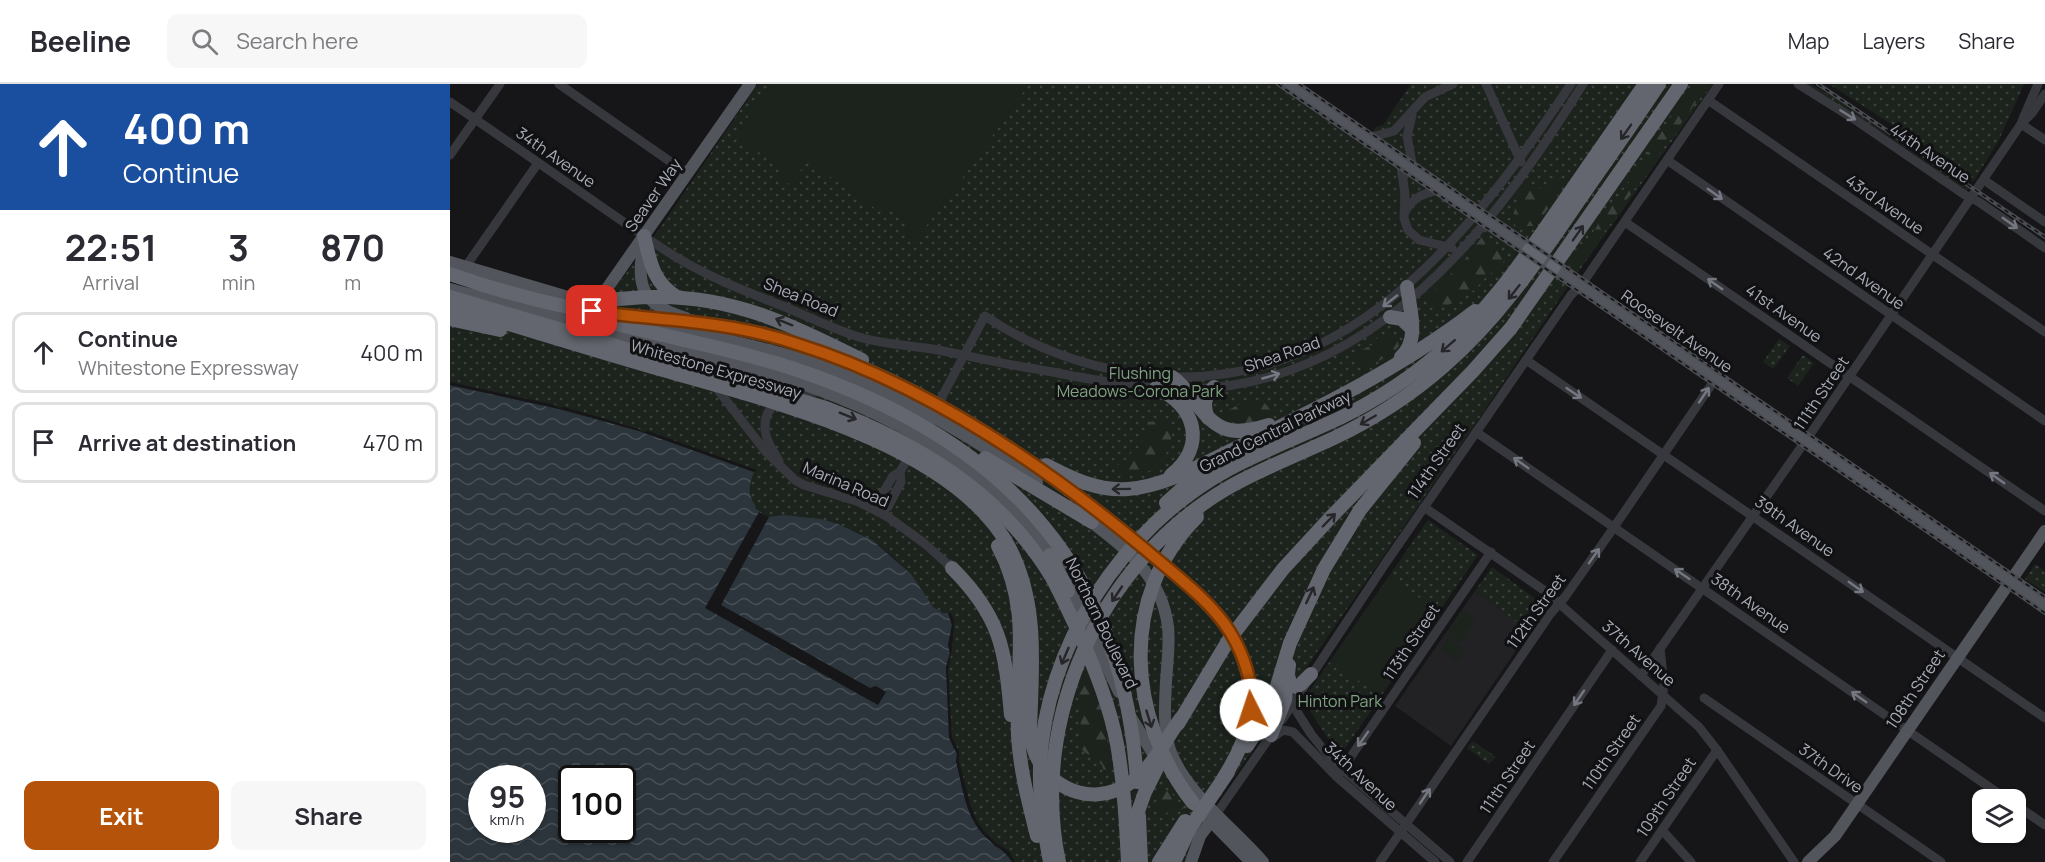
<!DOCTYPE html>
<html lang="en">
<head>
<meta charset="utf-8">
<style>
  :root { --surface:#fff; --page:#f7f7f7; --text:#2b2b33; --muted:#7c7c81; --line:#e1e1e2; --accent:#b45309 }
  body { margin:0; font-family:Manrope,sans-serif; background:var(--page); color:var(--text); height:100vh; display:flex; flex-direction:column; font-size:22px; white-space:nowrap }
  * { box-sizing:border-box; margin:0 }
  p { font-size:20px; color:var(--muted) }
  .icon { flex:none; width:33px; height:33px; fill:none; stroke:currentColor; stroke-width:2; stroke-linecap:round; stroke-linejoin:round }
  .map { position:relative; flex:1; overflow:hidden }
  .drawer { display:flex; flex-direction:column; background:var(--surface); width:450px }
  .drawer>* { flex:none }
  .hud { background:#1a4fa0; color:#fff; overflow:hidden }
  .tools { position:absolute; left:1522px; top:705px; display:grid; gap:12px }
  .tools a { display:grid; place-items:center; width:54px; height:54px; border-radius:12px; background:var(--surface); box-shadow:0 2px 4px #0004; font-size:30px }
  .speed { position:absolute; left:18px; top:681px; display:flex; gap:12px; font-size:30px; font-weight:700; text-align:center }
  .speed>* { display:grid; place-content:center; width:78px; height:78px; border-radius:50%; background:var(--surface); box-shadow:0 2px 4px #0004; line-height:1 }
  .speed small { font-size:15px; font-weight:400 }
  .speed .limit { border:3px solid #111; border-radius:9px; background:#fff; color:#111 }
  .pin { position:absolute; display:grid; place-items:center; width:51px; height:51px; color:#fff; margin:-26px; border-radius:12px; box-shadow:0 3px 9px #0006 }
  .me { position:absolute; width:66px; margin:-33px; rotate:356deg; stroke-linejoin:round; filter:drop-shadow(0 0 4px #0008) }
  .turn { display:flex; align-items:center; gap:21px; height:126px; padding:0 24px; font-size:27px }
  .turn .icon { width:78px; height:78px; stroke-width:2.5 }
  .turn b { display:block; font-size:42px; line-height:51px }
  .eta { display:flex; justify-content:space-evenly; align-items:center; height:102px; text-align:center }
  .eta b { font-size:36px; font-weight:700; line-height:42px }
  .cta { display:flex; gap:12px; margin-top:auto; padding:12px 24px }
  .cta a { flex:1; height:69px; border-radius:12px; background:var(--accent); color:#fff; font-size:24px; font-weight:700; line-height:69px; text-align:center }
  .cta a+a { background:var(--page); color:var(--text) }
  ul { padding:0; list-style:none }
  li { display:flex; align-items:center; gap:18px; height:81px; margin:0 12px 9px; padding:0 12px; border:3px solid var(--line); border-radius:12px }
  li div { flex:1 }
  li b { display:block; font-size:22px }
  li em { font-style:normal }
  header { display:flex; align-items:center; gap:36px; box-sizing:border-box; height:84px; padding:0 30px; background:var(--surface); border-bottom:2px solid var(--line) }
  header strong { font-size:28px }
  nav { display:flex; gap:33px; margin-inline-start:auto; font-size:21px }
  .search { width:420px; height:54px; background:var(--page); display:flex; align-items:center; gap:15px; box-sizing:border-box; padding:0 21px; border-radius:12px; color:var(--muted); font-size:22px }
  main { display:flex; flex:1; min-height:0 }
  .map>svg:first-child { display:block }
  .built { fill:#222225 }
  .green { fill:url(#green-dots) }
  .forest { fill:url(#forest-firs) }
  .pitch { fill:#1c231d }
  .water { fill:url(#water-waves); fill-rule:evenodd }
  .pier { fill:#161618 }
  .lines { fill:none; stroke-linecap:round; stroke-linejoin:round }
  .minor { stroke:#37383d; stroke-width:9 }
  .major { stroke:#53555c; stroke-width:12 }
  .highway { stroke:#63666e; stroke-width:14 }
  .rail-casing { stroke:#4a4c52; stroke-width:4 }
  .rail { stroke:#111113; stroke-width:1.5; stroke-dasharray:4.5; stroke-linecap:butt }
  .oneway { stroke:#757881 }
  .oneway2 { stroke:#26262a }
  .route-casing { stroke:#753606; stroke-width:15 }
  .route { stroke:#b45309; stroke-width:10 }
  .labels { text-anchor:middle; stroke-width:6; stroke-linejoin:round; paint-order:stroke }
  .street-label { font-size:16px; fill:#a8adb8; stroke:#111113 }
  .park-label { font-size:16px; fill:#7fa381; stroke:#111113 }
</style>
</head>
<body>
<header>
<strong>Beeline</strong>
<div class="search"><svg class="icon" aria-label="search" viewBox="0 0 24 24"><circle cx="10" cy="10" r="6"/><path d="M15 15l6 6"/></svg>Search here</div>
<nav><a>Map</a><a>Layers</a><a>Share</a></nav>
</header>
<main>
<section class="drawer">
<div class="hud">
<div class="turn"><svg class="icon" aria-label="ahead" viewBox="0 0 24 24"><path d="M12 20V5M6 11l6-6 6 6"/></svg><div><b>400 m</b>Continue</div></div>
</div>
<div class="eta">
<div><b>22:51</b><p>Arrival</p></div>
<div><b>3</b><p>min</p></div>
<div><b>870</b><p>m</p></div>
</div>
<ul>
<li><svg class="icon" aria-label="ahead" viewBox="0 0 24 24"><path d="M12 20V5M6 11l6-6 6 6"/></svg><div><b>Continue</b><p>Whitestone Expressway</p></div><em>400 m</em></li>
<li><svg class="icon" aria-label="arrive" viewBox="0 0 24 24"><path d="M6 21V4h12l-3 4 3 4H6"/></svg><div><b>Arrive at destination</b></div><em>470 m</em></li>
</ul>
<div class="cta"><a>Exit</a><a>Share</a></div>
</section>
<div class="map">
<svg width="1595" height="778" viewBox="0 0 1595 778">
  <defs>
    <pattern id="green-dots" width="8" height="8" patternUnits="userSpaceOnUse" patternTransform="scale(1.5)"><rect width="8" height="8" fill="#1c231d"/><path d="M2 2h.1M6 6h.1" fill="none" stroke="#3a403c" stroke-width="1.8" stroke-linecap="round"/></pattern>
    <pattern id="forest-firs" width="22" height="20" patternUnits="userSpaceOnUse" patternTransform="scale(1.5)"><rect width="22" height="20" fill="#1c231d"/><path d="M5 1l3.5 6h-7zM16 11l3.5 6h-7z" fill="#3a403c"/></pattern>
    <pattern id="water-waves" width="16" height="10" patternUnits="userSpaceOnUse" patternTransform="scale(1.5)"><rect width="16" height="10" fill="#2c353c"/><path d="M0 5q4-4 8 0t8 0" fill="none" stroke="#485056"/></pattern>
  </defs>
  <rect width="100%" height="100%" fill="#161618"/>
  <polygon class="built" points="1025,507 1079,547 1001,662 945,622"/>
  <g class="green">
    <path d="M 308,0 L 839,0 L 918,54 L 926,43 L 933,41 L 961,0 L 1263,0 L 1116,205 L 1030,333 L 849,594 L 821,640 L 748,745 L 736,778 L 562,778 L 556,768 L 545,762 L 525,738 L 503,663 L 496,583 L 498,530 C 478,526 473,506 461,491 C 457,485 450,480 445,475 C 408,441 367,429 319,433 L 305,424 L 306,422 C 297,410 299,401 304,388 L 110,325 L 0,301 L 0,210 L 134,245 L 208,147 Z"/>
    <polygon points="1355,0 1361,0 1386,15 1519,104 1517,107 1437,51"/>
    <polygon points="1379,0 1574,0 1548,58 1523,98 1521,92 1516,88"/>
    <polygon points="1329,255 1340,262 1323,285 1313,278"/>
    <polygon points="1353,271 1364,279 1348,302 1337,294"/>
    <polygon points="978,436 1028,471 894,666 890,668 877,653 853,616"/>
    <polygon points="1585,480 1595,487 1595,508 1575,495"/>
    <polygon points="1042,483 1097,523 1079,547 1025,507"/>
    <polygon points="1023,657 1046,673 1039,680 1017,664"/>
  </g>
  <g class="forest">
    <polygon points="1242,0 1259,0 1132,179 1125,184 1122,181 1122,177 1182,94"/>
    <path d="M 1109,94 L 1112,96 C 1111,112 1094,131 1083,142 L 1066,142 L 1063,138 C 1063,126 1070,113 1073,101 L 1081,100 L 1094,107 Z"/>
    <path d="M 1032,153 C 1042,154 1049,164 1056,170 C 1054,182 1046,185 1038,192 C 1032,196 1029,202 1024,206 C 1013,215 999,222 984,225 L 977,219 L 980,210 L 1012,179 Z"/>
    <polygon points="997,170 1000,174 966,207 963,206 962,203 966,198"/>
    <path d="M 934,251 C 942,252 947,253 949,262 C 942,273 927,276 916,284 L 905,280 L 904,272 L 907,268 L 922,261 L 926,255 Z"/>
    <path d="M 799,315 C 811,315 816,318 822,329 L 817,336 C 803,339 785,342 772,334 L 771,330 Z"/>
    <polygon points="717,336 722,352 715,373 703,385 693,390 665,391 665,383 677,375 683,366 690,364 698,338"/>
    <path d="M 639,590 L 653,627 L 661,684 L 654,689 L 652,681 L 632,666 C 630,658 631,650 631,642 C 629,624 627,609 629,592 Z"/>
    <path d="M 719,706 L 734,724 C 723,730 717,730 706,725 L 705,719 L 711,708 Z"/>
  </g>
  <g class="pitch">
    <polygon points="320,0 579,0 511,96 465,157 455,149 460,140 440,126 433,126 428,123 426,125 365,82 367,80 357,73 348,85 357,90 354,93 351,92 344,103 327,91 332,84 285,52"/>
    <polygon points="939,492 985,525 986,532 930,611 883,580 882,574"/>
    <polygon points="1013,527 1026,536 1009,559 996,550"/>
    <polygon points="998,554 1015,566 1007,578 990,565"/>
  </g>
  <path class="water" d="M 0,301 L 109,325 L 189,347 L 304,388 C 299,401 297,410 306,422 L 305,424 L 318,433 L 334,431 L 371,435 L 388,440 L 422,456 L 461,490 L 483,523 L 493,529 L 498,529 L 502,541 L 498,561 L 500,569 L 496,583 L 503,663 L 508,670 L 506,677 C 512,701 515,729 531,748 C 541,760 554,765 562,778 L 0,778 ZM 32,694 L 82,694 L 82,746 L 32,746 ZM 122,694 L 172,694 L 172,746 L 122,746 Z"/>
  <g class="pier">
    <polygon points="0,298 105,321 109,324 114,323 189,345 192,348 198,347 307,386 304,388 189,347 110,325 0,301"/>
    <polygon points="309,428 319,433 271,521 420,604 426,602 436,608 428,621 255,524"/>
    <polygon points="498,529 501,529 504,537 502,565 498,587 502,653 509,667 509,677 521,723 527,737 534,747 547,760 558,766 565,778 562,778 556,768 545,762 532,749 525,738 518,724 506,677 507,670 499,654 496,583 500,569 498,561 502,541"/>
  </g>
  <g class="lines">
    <g class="minor">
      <polyline points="109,0 238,90"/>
      <polyline points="1036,0 1071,78"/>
      <polyline points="1348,0 1407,37 1515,111 1529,118 1595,164"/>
      <polyline points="1258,16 1595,248"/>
      <path d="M 0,18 C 53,54 106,91 159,128 C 181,143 203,159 226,173 C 260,194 298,208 335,223 C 359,233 384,245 409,253 C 435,261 462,261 488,266 C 519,272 549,279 580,284 C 632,293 686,306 739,305 C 924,301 1044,144 1133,0"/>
      <polyline points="962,31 957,52 963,84"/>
      <polyline points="1572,37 1588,0"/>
      <polyline points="1571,40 1595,56"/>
      <polyline points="918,54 944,47 975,13 1003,0"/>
      <polyline points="0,71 50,0"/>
      <polyline points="950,75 955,110 954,134 958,146 969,156 1002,164"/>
      <polyline points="1217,76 1595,337"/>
      <polyline points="1534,96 1595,138"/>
      <path d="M 955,128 C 964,111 976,109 993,105"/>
      <polyline points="1175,138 1595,427"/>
      <polyline points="16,182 88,79"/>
      <polyline points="1076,276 1595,634"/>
      <polyline points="264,301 316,368 345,396 354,401 409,418 438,433 474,459 502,484"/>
      <path d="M 486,324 L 535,232 C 584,265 637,284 696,291 C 897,313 1022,149 1121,0"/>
      <polyline points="1026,348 1558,716"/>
      <path d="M 329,377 C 325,369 318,361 316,351 C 309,320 340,307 366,308"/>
      <polyline points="450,388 451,398 438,423 428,428 428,417 443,392 450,388 460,370"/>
      <polyline points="974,423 1095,507 1249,643 1267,666 1344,778"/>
      <polyline points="1191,592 1361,349 1571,40 1582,29 1595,10"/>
      <polyline points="1254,614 1491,778"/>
      <polyline points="842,620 861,650 882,676 1000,778"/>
      <polyline points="832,636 935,480 1121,211 1132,200 1269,0"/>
      <polyline points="822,654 833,646 843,648 887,693 985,778"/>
      <polyline points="887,693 1041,468"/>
      <polyline points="1566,721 1595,741"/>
      <polyline points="767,729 824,647"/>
      <polyline points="1212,746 1241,778"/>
      <polyline points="930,778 1101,529 1115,513 1160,449 1266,294"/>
      <polyline points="1017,778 1162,566"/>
      <polyline points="1103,778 1211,622 1214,601 1210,564"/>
      <polyline points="1190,778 1267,666"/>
    </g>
    <g class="major">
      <polyline points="839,0 1595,522"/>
      <path d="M 194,157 C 186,202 190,220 236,234"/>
      <polyline points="0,178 145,221"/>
      <path d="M 0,205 C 23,212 47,216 71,222 C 123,237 175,252 228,266 C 260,274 293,281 325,291 C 432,324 545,382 605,479"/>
      <polyline points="144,223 300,0"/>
      <path d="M 208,239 C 263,254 318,263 371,282 C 448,308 521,352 587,398"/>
      <path d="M 635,433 C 674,463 712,491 718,543 C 720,561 717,580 716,598 C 715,621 713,643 720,666 C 736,710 783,743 813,778"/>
      <polyline points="616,497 669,608"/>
      <polyline points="680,632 710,681"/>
      <polyline points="745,721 801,778"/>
      <polyline points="741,778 750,752 765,732"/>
      <polyline points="1358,778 1385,752 1595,447"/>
    </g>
    <g class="highway">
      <path d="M 194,152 C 200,177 203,199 227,213"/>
      <path d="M 0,190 C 49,207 100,221 151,229 C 184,234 217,235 250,239 C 283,243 315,249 347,259 C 478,301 598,384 703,472 C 735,499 773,527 790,567 C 811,617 800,652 773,695"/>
      <path d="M 0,213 L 376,324 C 466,358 550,408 601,492 C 612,512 621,533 631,553 C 646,588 660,623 667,660 C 674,699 676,739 678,778"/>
      <path d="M 136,219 C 160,216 184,212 209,213 C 286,213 345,242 412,276"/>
      <path d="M 0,222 C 66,242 133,263 199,282 C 308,314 502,357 559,463 C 589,520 582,583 580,645 C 582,698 638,730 683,697 C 703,682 716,655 731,634"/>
      <polyline points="940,233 952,235 962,245"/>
      <polyline points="0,235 50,246"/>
      <path d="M 156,237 C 215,253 274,263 332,281 C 540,347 673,471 687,698"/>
      <path d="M 951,273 C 970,256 960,226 957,203"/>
      <path d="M 722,293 C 730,298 736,306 742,314 C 766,346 778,354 819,341"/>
      <path d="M 706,304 C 746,321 757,362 721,391"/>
      <path d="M 758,334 C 753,322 754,312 764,303"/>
      <polyline points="535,374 642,438"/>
      <path d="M 596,381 C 623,395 647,407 678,405 C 716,402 750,381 784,365 C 867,325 951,284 1025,227"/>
      <polyline points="716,419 753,386"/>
      <path d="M 548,462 C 583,528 565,583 568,652 C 570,686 579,720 587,752"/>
      <polyline points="600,471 618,507"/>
      <path d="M 502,484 C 551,533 555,565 561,631"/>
      <polyline points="838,591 840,599 846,603 851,600 861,590"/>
      <polyline points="728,640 778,557 833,485 880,434 1023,287 1061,244 1231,0"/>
      <polyline points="821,651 835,616 839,581"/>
      <polyline points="797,662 819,628 840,559 874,485 910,426 964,359"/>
      <path d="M 743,719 C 677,635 668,512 747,433"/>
      <polyline points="689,732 691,778"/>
      <polyline points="680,750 695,708 712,674"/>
      <path d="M 600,778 C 594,747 589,716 590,684 C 594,563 672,444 777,386 C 814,366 854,351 892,333 C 926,316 959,295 988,270 C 1036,230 1070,181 1105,130 C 1135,87 1165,43 1195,0"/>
      <path d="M 609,778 C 579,636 650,479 776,405 C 810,385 848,371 884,354 C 924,335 961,311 994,282 C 1046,237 1084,182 1123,125 C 1152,83 1181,42 1209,0"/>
      <polyline points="709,778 735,737"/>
      <polyline points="724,778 740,744 778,688"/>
    </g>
    <defs>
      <g id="rail">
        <polyline points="828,0 1595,529"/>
        <polyline points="849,0 1595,513"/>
        <polyline points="1368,0 1595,153"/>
      </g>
    </defs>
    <use href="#rail" class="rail-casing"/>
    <use href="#rail" class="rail"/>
  </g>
  <defs><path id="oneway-shaft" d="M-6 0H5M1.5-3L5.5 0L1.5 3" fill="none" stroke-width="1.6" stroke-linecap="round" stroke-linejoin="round" transform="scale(1.5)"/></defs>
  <g class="oneway">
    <use href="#oneway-shaft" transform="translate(1398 31) rotate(32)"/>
    <use href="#oneway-shaft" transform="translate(1265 110) rotate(35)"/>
    <use href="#oneway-shaft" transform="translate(1560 139) rotate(35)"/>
    <use href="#oneway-shaft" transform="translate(1265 200) rotate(-145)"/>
    <use href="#oneway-shaft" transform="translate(940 217) rotate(142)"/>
    <use href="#oneway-shaft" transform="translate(821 292) rotate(-16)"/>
    <use href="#oneway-shaft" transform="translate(1124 309) rotate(34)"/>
    <use href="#oneway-shaft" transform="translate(1254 311) rotate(-56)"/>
    <use href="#oneway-shaft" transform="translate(1071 379) rotate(-145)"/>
    <use href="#oneway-shaft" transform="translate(1547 394) rotate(-145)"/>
    <use href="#oneway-shaft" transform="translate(1144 472) rotate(-55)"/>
    <use href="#oneway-shaft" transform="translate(1232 490) rotate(-146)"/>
    <use href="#oneway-shaft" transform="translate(1406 503) rotate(35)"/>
    <use href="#oneway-shaft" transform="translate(1409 613) rotate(-145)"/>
    <use href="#oneway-shaft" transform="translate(1129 614) rotate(124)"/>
    <use href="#oneway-shaft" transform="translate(913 655) rotate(125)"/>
    <use href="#oneway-shaft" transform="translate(975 712) rotate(-56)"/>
  </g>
  <g class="oneway2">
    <use href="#oneway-shaft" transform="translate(1176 48) rotate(125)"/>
    <use href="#oneway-shaft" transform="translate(1128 149) rotate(-55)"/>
    <use href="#oneway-shaft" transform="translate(1064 208) rotate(128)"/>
    <use href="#oneway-shaft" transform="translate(334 238) rotate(-158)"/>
    <use href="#oneway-shaft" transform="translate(998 262) rotate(139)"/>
    <use href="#oneway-shaft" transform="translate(398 332) rotate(22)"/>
    <use href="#oneway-shaft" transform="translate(918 336) rotate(150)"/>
    <use href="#oneway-shaft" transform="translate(671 405) rotate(179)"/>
    <use href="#oneway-shaft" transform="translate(879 436) rotate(-46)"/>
    <use href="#oneway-shaft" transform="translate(667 510) rotate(124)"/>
    <use href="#oneway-shaft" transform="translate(860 511) rotate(-65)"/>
    <use href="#oneway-shaft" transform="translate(615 572) rotate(113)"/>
    <use href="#oneway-shaft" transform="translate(699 635) rotate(73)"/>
  </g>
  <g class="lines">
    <defs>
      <path id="route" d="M 142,227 C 178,233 214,234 250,239 C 283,243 316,249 347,260 C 475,300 594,381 696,466 C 724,490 761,517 780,548 C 794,571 803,599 801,626"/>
    </defs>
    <use href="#route" class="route-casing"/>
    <use href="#route" class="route"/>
  </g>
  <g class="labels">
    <g class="street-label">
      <text transform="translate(1480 69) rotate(34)" y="6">44th Avenue</text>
      <text transform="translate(106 73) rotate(35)" y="6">34th Avenue</text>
      <text transform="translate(203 111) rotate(-55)" y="6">Seaver Way</text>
      <text transform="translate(1435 120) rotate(35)" y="6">43rd Avenue</text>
      <text transform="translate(1414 194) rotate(35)" y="6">42nd Avenue</text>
      <text transform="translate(351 213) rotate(22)" y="6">Shea Road</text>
      <text transform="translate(1334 229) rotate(35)" y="6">41st Avenue</text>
      <text transform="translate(1227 247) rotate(35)" y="6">Roosevelt Avenue</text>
      <text transform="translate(832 270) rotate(-19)" y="6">Shea Road</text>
      <text transform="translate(266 285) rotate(16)" y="6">Whitestone Expressway</text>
      <text transform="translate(1371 309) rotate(-56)" y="6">111th Street</text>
      <text transform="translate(825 347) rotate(-26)" y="6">Grand Central Parkway</text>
      <text transform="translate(986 377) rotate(-55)" y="6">114th Street</text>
      <text transform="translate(396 400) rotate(23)" y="6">Marina Road</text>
      <text transform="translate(1345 442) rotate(35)" y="6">39th Avenue</text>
      <text transform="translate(1301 519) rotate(35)" y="6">38th Avenue</text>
      <text transform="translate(1086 527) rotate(-54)" y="6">112th Street</text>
      <text transform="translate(652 539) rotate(64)" y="6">Northern Boulevard</text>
      <text transform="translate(961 558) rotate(-56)" y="6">113th Street</text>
      <text transform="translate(1189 569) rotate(41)" y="6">37th Avenue</text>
      <text transform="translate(1465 605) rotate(-56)" y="6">108th Street</text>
      <text transform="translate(1161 668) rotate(-55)" y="6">110th Street</text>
      <text transform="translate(1381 684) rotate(35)" y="6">37th Drive</text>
      <text transform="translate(911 692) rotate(43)" y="6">34th Avenue</text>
      <text transform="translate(1057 693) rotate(-56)" y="6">111th Street</text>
      <text transform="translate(1216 713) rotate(-56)" y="6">109th Street</text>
    </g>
    <g class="park-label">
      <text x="690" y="295">Flushing<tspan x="690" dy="18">Meadows-Corona Park</tspan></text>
      <text x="890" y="623">Hinton Park</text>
    </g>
  </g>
</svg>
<div class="tools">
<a><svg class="icon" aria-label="layers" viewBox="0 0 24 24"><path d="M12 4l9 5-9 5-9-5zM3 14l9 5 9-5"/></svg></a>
</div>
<div class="speed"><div>95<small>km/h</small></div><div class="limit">100</div></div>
<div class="pin" style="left:142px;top:227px;background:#d93025"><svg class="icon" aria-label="arrive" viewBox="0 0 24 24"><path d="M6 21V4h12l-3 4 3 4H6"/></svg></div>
<svg class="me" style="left:801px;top:626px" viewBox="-20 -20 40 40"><circle r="19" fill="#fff"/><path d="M0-13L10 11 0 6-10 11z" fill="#b45309"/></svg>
</div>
</main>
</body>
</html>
